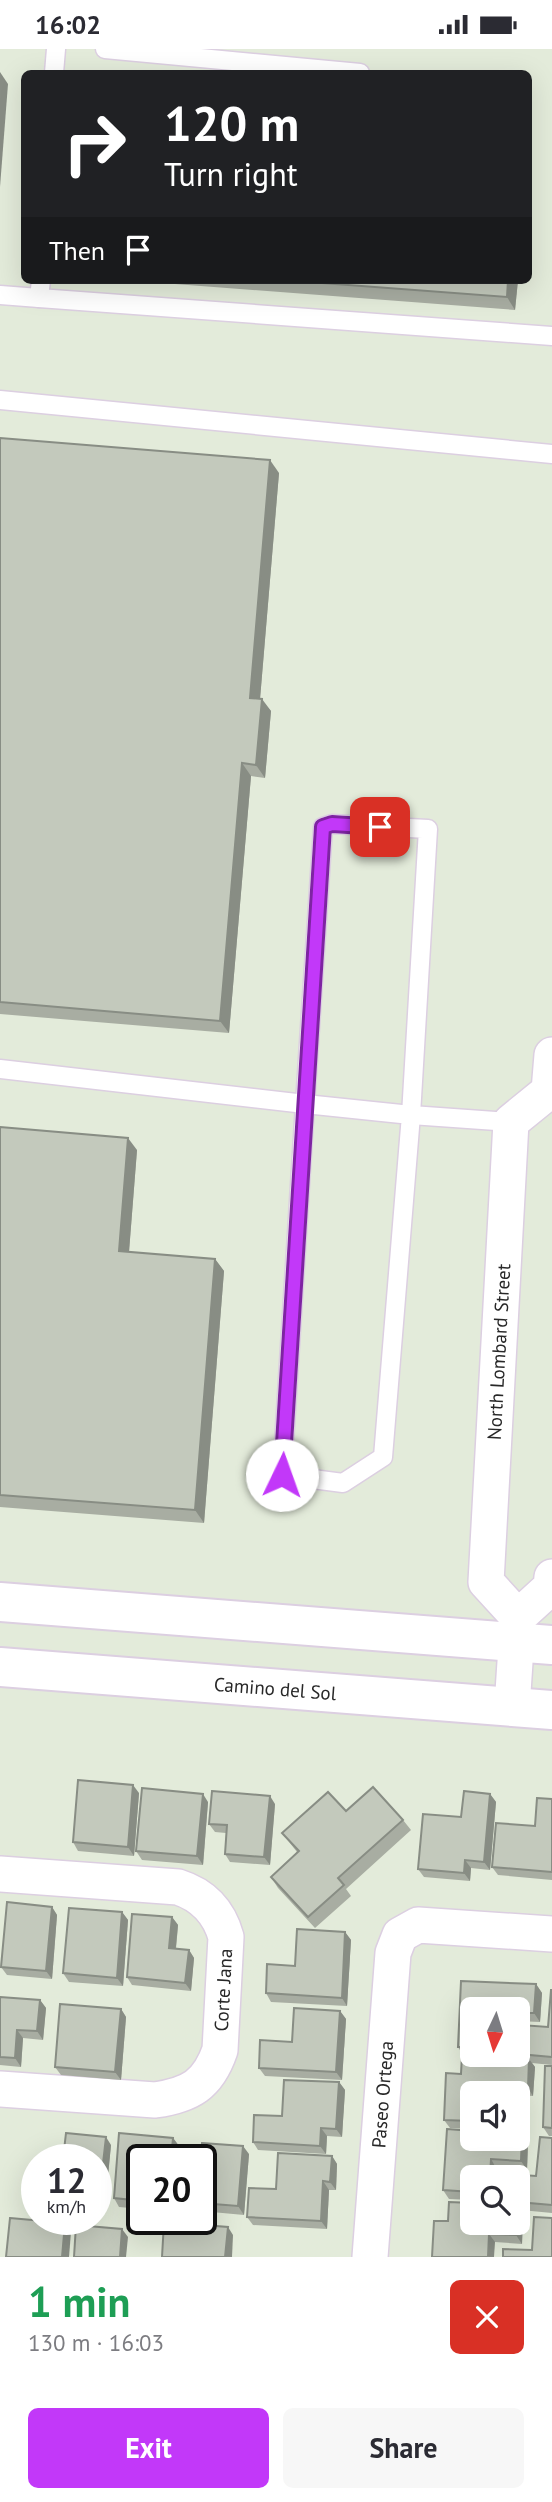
<!DOCTYPE html>
<html lang="en">
<head>
<meta charset="utf-8">
<style>
  :root { --surface:#fff; --page:#f7f7f7; --text:#2b2b33; --muted:#7c7c81; --accent:#c238f9 }
  body { margin:0; font-family:"PT Sans",sans-serif; background:var(--page); color:var(--text); height:100vh; display:flex; flex-direction:column; font-size:26px; white-space:nowrap }
  * { box-sizing:border-box; margin:0 }
  p { font-size:23px; color:var(--muted) }
  .icon { flex:none; width:38px; height:38px; fill:none; stroke:currentColor; stroke-width:2; stroke-linecap:round; stroke-linejoin:round }
  .map { position:relative; height:2208px; overflow:hidden }
  .details { display:flex; flex-direction:column; background:var(--surface); flex:1 }
  .details>* { flex:none }
  .hud { position:absolute; left:21px; top:21px; width:511px; height:214px; border-radius:10px; box-shadow:0 7px 28px #0002; background:#202124; color:#fff; overflow:hidden }
  .needle { width:46px; rotate:184deg }
  .tools { position:absolute; left:460px; top:1948px; display:grid; gap:14px }
  .tools a { display:grid; place-items:center; width:70px; height:70px; border-radius:10px; background:var(--surface); box-shadow:0 7px 28px #0002; font-size:35px }
  .speed { position:absolute; left:21px; top:2095px; display:flex; gap:14px; font-size:35px; font-weight:700; text-align:center }
  .speed>* { display:grid; place-content:center; width:91px; height:91px; border-radius:50%; background:var(--surface); box-shadow:0 7px 28px #0002; line-height:1 }
  .speed small { font-size:18px; font-weight:400 }
  .speed .limit { border:4px solid #111; border-radius:10px; background:#fff; color:#111 }
  .pin { position:absolute; display:grid; place-items:center; width:60px; height:60px; color:#fff; margin:-30px; border-radius:14px; box-shadow:0 4px 10px #0006 }
  .me { position:absolute; width:77px; margin:-38px; rotate:3deg; stroke-linejoin:round; filter:drop-shadow(0 0 5px #0008) }
  .turn { display:flex; align-items:center; gap:24px; height:147px; padding:0 28px; font-size:32px }
  .turn .icon { width:91px; height:91px; stroke-width:2.5 }
  .turn b { display:block; font-size:49px; line-height:60px }
  .then { display:flex; align-items:center; height:66px; padding:0 28px; background:#0003; gap:14px; font-size:26px }
  .round { display:grid; place-items:center; flex:none; width:74px; height:74px; border-radius:10px; background:var(--page) }
  .headline { display:flex; align-items:center; justify-content:space-between; height:119px; padding:0 28px }
  h1 { font-size:42px; font-weight:700; line-height:52px; color:#1e9e55 }
  .primary-button { display:flex; gap:14px; margin-top:auto; padding:14px 28px }
  .primary-button a { flex:1; height:80px; border-radius:10px; background:var(--accent); color:#fff; font-size:28px; font-weight:700; line-height:80px; text-align:center }
  .primary-button a+a { background:var(--page); color:var(--text) }
  .status { display:flex; justify-content:space-between; align-items:center; height:49px; padding:0 35px; background:var(--surface); direction:ltr }
  .status svg { height:19px; fill:currentColor }
  .map>svg:first-child { display:block }
  .lines { fill:none; stroke-linecap:round; stroke-linejoin:round }
  .service-casing { stroke:#dccfe1; stroke-width:21 }
  .minor-casing { stroke:#dccfe1; stroke-width:38 }
  .tertiary-casing { stroke:#dccfe1; stroke-width:42 }
  .service { stroke:#fff; stroke-width:18 }
  .minor { stroke:#fff; stroke-width:35 }
  .tertiary { stroke:#fff; stroke-width:38 }
  .wall { fill:#a8ada2 }
  .shaded-wall { fill:#888d84 }
  .building { fill:#c3c9bc; stroke:#888d84; stroke-width:2 }
  .route-casing { stroke:#7e24a2; stroke-width:18 }
  .route { stroke:#c238f9; stroke-width:12 }
  .labels { text-anchor:middle; stroke-width:7; stroke-linejoin:round; paint-order:stroke }
  .street-label { font-size:19px; fill:#282828; stroke:#fff }
</style>
</head>
<body>
<div class="status"><b>16:02</b><svg viewBox="0 0 49 12"><path d="M0 12V9h3v3zM5 12V6h3v6zM10 12V3h3v9zM15 12V0h3v12zM26 1h20v11H26zM47 4h2v5h-2z"/></svg></div>
<div class="map">
<svg width="552" height="2208" viewBox="0 0 552 2208">
  <rect width="100%" height="100%" fill="#e3ebda"/>
  <g class="lines">
    <defs>
      <g id="service">
        <polyline points="105,0 360,24"/>
        <polyline points="54,24 56,0"/>
        <polyline points="41,231 39,249 552,287"/>
        <polyline points="0,246 39,249"/>
        <polyline points="0,351 552,405"/>
        <polyline points="0,1020 305,1055 323,778 332,775 428,780 411,1066 511,1073"/>
        <polygon points="305,1055 411,1066 383,1408 343,1434 282,1426"/>
      </g>
      <g id="minor">
        <path id="s1" d="M 518,1568 L 486,1533 L 511,1073 L 549,1042 L 552,1006"/>
        <polyline points="512,1658 518,1568 551,1538 552,1528"/>
        <path d="M 0,1825 L 178,1838 C 203,1846 219,1863 226,1888 L 220,2001 C 208,2036 190,2046 155,2051 L 0,2040"/>
        <path id="s2" d="M 370,2208 L 393,1904 L 400,1886 L 418,1876 L 552,1885"/>
      </g>
      <g id="tertiary">
        <polyline points="0,1553 552,1596"/>
        <path id="s3" d="M 0,1618 L 552,1661"/>
      </g>
    </defs>
    <use href="#service" class="service-casing"/>
    <use href="#minor" class="minor-casing"/>
    <use href="#tertiary" class="tertiary-casing"/>
    <use href="#service" class="service"/>
    <use href="#minor" class="minor"/>
    <use href="#tertiary" class="tertiary"/>
  </g>
  <g class="wall">
    <polygon points="123,231 518,231 515,261"/>
    <polygon points="0,389 279,424 260,650 271,662 265,729 251,727 229,984 0,965"/>
    <polygon points="0,1078 137,1101 129,1203 215,1210 224,1222 204,1474 0,1458"/>
    <polygon points="139,1744 134,1807 78,1802 73,1793"/>
    <polygon points="490,1745 496,1753 490,1821 471,1819 470,1832 424,1828 418,1820 461,1768"/>
    <polygon points="552,1750 552,1831 498,1826 492,1818 535,1777"/>
    <polygon points="208,1753 203,1816 142,1811 136,1802"/>
    <polygon points="275,1755 270,1816 230,1813 225,1805 226,1784 215,1783 209,1775"/>
    <polygon points="346,1762 403,1771 411,1781 346,1840 351,1847 315,1879 278,1839 271,1828 297,1803 282,1784"/>
    <polygon points="52,1858 57,1866 52,1930 7,1926 1,1918"/>
    <polygon points="122,1863 128,1871 123,1937 69,1933 63,1924"/>
    <polygon points="172,1868 178,1876 176,1900 189,1901 194,1909 191,1942 132,1936 127,1928"/>
    <polygon points="345,1883 351,1891 347,1957 271,1953 266,1944 295,1917"/>
    <polygon points="461,1932 536,1935 542,1944 540,1973 518,1972 518,1960 472,1960 472,2006 508,2006 508,2008 463,2006 458,1998"/>
    <polygon points="552,1941 552,2016 532,2014 535,2018 533,2047 518,2046 518,2044 472,2044 472,2080 450,2079 444,2071 461,2025 521,2009 519,2005 548,1978"/>
    <polygon points="0,1948 40,1951 46,1959 43,1991 23,1989 21,2018 0,2016"/>
    <polygon points="121,1960 126,1968 121,2031 61,2026 55,2018"/>
    <polygon points="340,1962 346,1970 342,2031 265,2027 259,2019 292,1993"/>
    <polygon points="552,2017 552,2087 549,2087 543,2078"/>
    <polygon points="339,2033 345,2041 342,2088 327,2087 326,2105 258,2101 253,2093 282,2067"/>
    <polygon points="119,2084 173,2089 179,2097 178,2110 142,2110 142,2160 119,2158 114,2149"/>
    <polygon points="522,2085 528,2093 527,2121 496,2119 472,2128 472,2151 449,2150 443,2141"/>
    <polygon points="552,2089 552,2164 521,2161 523,2165 522,2195 495,2193 432,2208 518,2174 518,2128 536,2127"/>
    <polygon points="111,2096 105,2157 96,2156 96,2110"/>
    <polygon points="249,2105 244,2166 201,2162 201,2110"/>
    <polygon points="332,2107 337,2115 336,2141 329,2141 327,2180 253,2176 247,2168 276,2140"/>
  </g>
  <g class="shaded-wall">
    <polygon points="0,23 8,35 0,138"/>
    <polygon points="508,231 518,231 515,261 507,248"/>
    <polygon points="270,411 279,424 259,662 250,649"/>
    <polygon points="262,650 271,662 265,729 256,716"/>
    <polygon points="242,714 251,727 229,984 220,972"/>
    <polygon points="128,1089 137,1101 128,1215 119,1202"/>
    <polygon points="215,1210 224,1222 204,1474 195,1461"/>
    <polygon points="133,1736 139,1744 134,1807 128,1798"/>
    <polygon points="203,1745 208,1753 203,1816 197,1807"/>
    <polygon points="490,1745 496,1753 490,1821 484,1813"/>
    <polygon points="270,1747 275,1755 270,1816 264,1808"/>
    <polygon points="465,1811 471,1819 470,1832 464,1824"/>
    <polygon points="52,1858 57,1866 52,1930 46,1922"/>
    <polygon points="122,1863 128,1871 123,1937 117,1929"/>
    <polygon points="172,1868 178,1876 175,1907 169,1899"/>
    <polygon points="345,1883 351,1891 347,1957 342,1949"/>
    <polygon points="189,1901 194,1909 191,1942 185,1934"/>
    <polygon points="536,1935 542,1944 540,1973 534,1964"/>
    <polygon points="40,1951 46,1959 43,1991 37,1982"/>
    <polygon points="121,1960 126,1968 121,2031 115,2023"/>
    <polygon points="340,1962 346,1970 342,2031 336,2023"/>
    <polygon points="17,1981 23,1989 21,2018 15,2009"/>
    <polygon points="529,2010 535,2018 533,2047 528,2039"/>
    <polygon points="339,2033 345,2041 342,2088 336,2080"/>
    <polygon points="321,2079 327,2087 326,2105 320,2097"/>
    <polygon points="522,2085 528,2093 527,2121 521,2112"/>
    <polygon points="106,2088 111,2096 105,2157 99,2149"/>
    <polygon points="173,2089 179,2097 178,2110 171,2110"/>
    <polygon points="243,2097 249,2105 244,2166 238,2157"/>
    <polygon points="332,2107 337,2115 336,2141 330,2133"/>
    <polygon points="491,2110 496,2119 496,2128 490,2128"/>
    <polygon points="323,2132 329,2141 327,2180 321,2172"/>
    <polygon points="518,2158 523,2165 522,2195 516,2186 517,2174 518,2174"/>
    <polygon points="65,2174 71,2183 69,2208 62,2208"/>
    <polygon points="228,2178 233,2186 232,2208 225,2208"/>
    <polygon points="122,2180 128,2188 126,2208 120,2208"/>
    <polygon points="489,2185 495,2193 494,2208 488,2208"/>
  </g>
  <g class="building">
    <polygon points="282,231 508,231 507,248"/>
    <polygon points="0,389 270,411 250,649 262,650 256,716 242,714 220,972 0,953"/>
    <polygon points="0,1078 128,1089 119,1202 215,1210 195,1461 0,1446"/>
    <polygon points="78,1731 133,1736 128,1798 73,1793"/>
    <polygon points="373,1738 403,1771 338,1829 344,1836 308,1868 271,1828 299,1802 282,1784 328,1743 346,1762"/>
    <polygon points="142,1739 203,1745 197,1807 136,1802"/>
    <polygon points="212,1742 270,1747 264,1808 225,1805 227,1776 209,1775"/>
    <polygon points="464,1742 490,1745 484,1813 465,1811 464,1824 418,1820 423,1765 461,1768"/>
    <polygon points="537,1749 552,1750 552,1823 492,1818 496,1774 535,1777"/>
    <polygon points="7,1853 52,1858 46,1922 1,1918"/>
    <polygon points="69,1859 122,1863 117,1929 63,1924"/>
    <polygon points="132,1865 172,1868 169,1899 189,1901 185,1934 127,1928"/>
    <polygon points="297,1880 345,1883 342,1949 266,1944 267,1915 295,1917"/>
    <polygon points="461,1932 536,1935 534,1964 518,1964 518,1960 472,1960 472,1998 458,1998"/>
    <polygon points="551,1941 552,1941 552,2008 519,2005 521,1976 548,1978"/>
    <polygon points="0,1948 40,1951 37,1982 17,1981 15,2009 0,2008"/>
    <polygon points="60,1955 121,1960 115,2023 55,2018"/>
    <polygon points="294,1959 340,1962 336,2023 259,2019 260,1991 292,1993"/>
    <polygon points="462,2006 529,2010 528,2039 500,2037 500,2044 472,2044 472,2072 444,2071 446,2024 461,2025"/>
    <polygon points="545,2017 552,2017 552,2079 543,2078"/>
    <polygon points="284,2031 339,2033 336,2080 321,2079 320,2097 253,2093 254,2066 282,2067"/>
    <polygon points="447,2080 472,2082 472,2090 518,2090 518,2084 522,2085 521,2112 491,2110 490,2128 472,2128 472,2143 443,2141"/>
    <polygon points="66,2084 106,2088 99,2149 96,2149 96,2110 63,2110"/>
    <polygon points="119,2084 173,2089 171,2110 142,2110 142,2152 114,2149"/>
    <polygon points="540,2088 552,2089 552,2156 518,2153 518,2128 508,2128 508,2125 536,2127"/>
    <polygon points="202,2094 243,2097 238,2157 201,2154 201,2110 180,2110 180,2105 201,2107"/>
    <polygon points="278,2104 332,2107 330,2133 323,2132 321,2172 247,2168 249,2139 276,2140"/>
    <polygon points="449,2153 472,2154 472,2174 517,2174 516,2186 489,2185 488,2208 432,2208 434,2172 448,2172"/>
    <polygon points="534,2168 552,2169 552,2208 503,2208 503,2200 532,2201"/>
    <polygon points="10,2169 65,2174 62,2208 6,2208"/>
    <polygon points="164,2173 228,2178 225,2208 162,2208"/>
    <polygon points="76,2176 122,2180 120,2208 74,2208"/>
  </g>
  <g class="lines">
    <defs>
      <polyline id="route" points="282,1426 323,778 332,775 380,778"/>
    </defs>
    <use href="#route" class="route-casing"/>
    <use href="#route" class="route"/>
  </g>
  <g class="labels">
    <g class="street-label">
      <text dy="7" stroke="none"><textPath href="#s1" startOffset="278">North Lombard Street</textPath></text>
      <text dy="7" stroke="none"><textPath href="#s3" startOffset="276">Camino del Sol</textPath></text>
      <text transform="translate(223 1941) rotate(-87)" y="7">Corte Jana</text>
      <text dy="7" stroke="none"><textPath href="#s2" startOffset="163">Paseo Ortega</textPath></text>
    </g>
  </g>
</svg>
<div class="tools">
<a><svg class="needle" viewBox="-14 -14 28 28"><path d="M0-13l5 13h-10z" fill="#e53935"/><path d="M0 13l5-13h-10z" fill="#7c7c81"/></svg></a>
<a><svg class="icon" aria-label="sound" viewBox="0 0 24 24"><path d="M4 9h4l5-4v14l-5-4H4zM17 9q2 3 0 6"/></svg></a>
<a><svg class="icon" aria-label="search" viewBox="0 0 24 24"><circle cx="10" cy="10" r="6"/><path d="M15 15l6 6"/></svg></a>
</div>
<div class="speed"><div>12<small>km/h</small></div><div class="limit">20</div></div>
<div class="pin" style="left:380px;top:778px;background:#d93025"><svg class="icon" aria-label="arrive" viewBox="0 0 24 24"><path d="M6 21V4h12l-3 4 3 4H6"/></svg></div>
<svg class="me" style="left:282px;top:1426px" viewBox="-20 -20 40 40"><circle r="19" fill="#fff"/><path d="M0-13L10 11 0 6-10 11z" fill="#c238f9"/></svg>
<div class="hud">
<div class="turn"><svg class="icon" aria-label="right" viewBox="0 0 24 24"><path d="M7 20v-9h11M14 6l5 5-5 5"/></svg><div><b>120 m</b>Turn right</div></div>
<div class="then">Then<svg class="icon" aria-label="arrive" viewBox="0 0 24 24"><path d="M6 21V4h12l-3 4 3 4H6"/></svg></div>
</div>
</div>
<section class="details">
<div class="headline"><div><h1>1 min</h1><p>130 m · 16:03</p></div><a class="round" style="background:#d93025;color:#fff"><svg class="icon" aria-label="close" viewBox="0 0 24 24"><path d="M6 6l12 12M18 6L6 18"/></svg></a></div>
<div class="primary-button"><a>Exit</a><a>Share</a></div>
</section>
</body>
</html>
